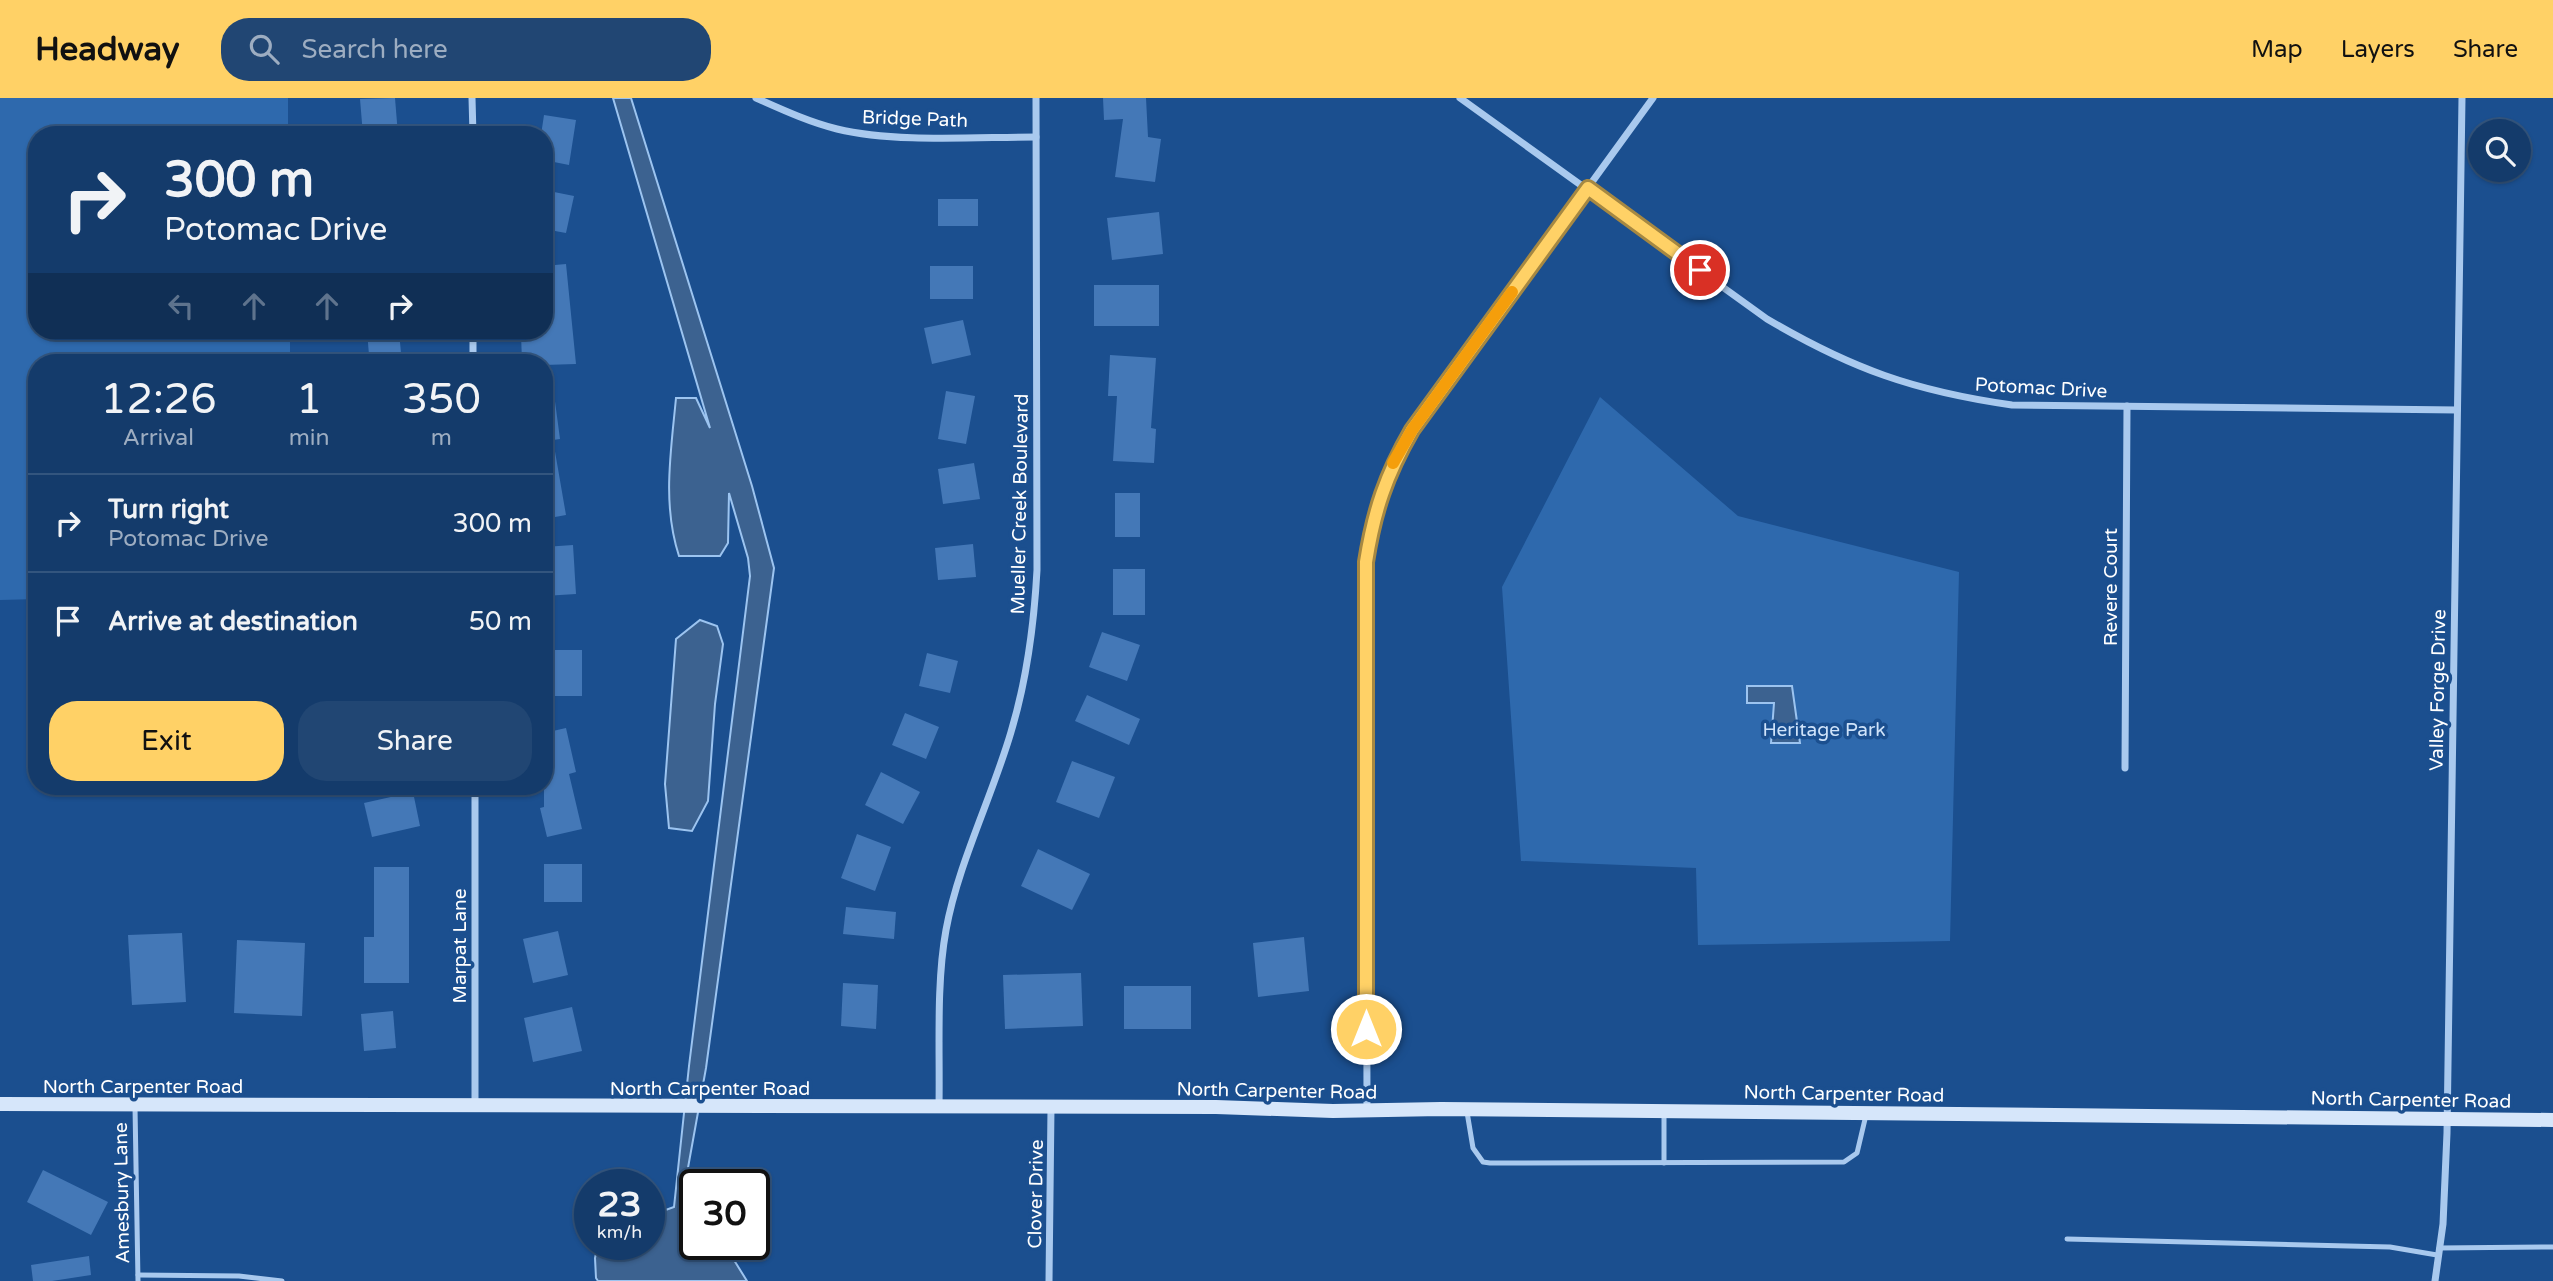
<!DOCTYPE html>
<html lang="en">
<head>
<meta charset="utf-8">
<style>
  :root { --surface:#143b6b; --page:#214673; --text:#f1f3f6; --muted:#9dadc1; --line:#33557e; --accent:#ffd166 }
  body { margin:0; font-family:"Varela Round",sans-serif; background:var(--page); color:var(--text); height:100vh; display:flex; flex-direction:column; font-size:26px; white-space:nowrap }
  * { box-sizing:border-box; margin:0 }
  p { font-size:23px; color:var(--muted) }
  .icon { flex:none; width:38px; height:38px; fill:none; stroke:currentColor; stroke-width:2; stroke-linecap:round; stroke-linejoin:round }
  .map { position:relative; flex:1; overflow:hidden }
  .details { position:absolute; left:28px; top:256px; width:525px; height:441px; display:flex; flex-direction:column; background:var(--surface); border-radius:28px; box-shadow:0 2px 5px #0004,0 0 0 2px var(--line) }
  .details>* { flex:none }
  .hud { position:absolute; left:28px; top:28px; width:525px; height:214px; border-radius:28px; box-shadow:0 2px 5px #0004,0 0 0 2px var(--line); background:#143b6b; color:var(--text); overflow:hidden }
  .controls { position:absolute; left:2468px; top:21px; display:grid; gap:14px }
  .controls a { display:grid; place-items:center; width:63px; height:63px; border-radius:50%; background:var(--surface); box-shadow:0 2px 5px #0004,0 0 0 2px var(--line); font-size:35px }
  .speed { position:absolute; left:574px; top:1071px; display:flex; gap:14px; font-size:35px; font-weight:700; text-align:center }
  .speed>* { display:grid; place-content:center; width:91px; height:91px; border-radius:50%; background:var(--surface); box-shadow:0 2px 5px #0004,0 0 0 2px var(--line); line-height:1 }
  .speed small { font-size:18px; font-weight:400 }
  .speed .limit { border:4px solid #111; border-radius:10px; background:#fff; color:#111 }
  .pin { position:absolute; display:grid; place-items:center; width:60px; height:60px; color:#fff; margin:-30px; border:4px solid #fff; border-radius:50%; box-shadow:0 2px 7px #0007 }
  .me { position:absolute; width:77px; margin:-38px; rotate:0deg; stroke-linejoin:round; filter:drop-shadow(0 0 5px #0008) }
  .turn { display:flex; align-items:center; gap:24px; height:147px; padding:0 21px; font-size:32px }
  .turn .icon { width:91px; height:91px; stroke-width:2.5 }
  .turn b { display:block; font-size:49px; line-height:60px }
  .lanes { display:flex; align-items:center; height:66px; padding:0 21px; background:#0003; justify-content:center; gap:35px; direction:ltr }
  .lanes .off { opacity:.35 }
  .eta { display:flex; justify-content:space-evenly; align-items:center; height:119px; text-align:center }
  .eta b { font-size:42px; font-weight:600; line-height:49px }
  .action { display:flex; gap:14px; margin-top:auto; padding:14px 21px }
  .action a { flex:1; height:80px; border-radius:28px; background:var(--accent); color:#111; font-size:28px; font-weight:600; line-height:80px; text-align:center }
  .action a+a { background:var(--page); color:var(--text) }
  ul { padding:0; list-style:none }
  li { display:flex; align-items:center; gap:21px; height:98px; padding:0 21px; border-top:2px solid var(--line) }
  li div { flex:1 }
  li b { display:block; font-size:26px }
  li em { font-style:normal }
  header { display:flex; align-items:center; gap:42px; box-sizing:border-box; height:98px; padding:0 35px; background:var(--accent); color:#111 }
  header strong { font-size:33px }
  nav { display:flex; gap:38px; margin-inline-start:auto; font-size:24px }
  .search { width:490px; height:63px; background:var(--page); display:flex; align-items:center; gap:18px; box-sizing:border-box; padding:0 24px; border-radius:28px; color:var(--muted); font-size:26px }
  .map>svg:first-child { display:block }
  .green { fill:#2e69ad }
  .water { fill:#3c6290; stroke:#9cc4f0; stroke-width:2 }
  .building { fill:#4478b7 }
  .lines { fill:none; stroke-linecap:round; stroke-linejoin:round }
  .lane { stroke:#a9c9ee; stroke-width:5 }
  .street { stroke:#a9c9ee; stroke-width:7 }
  .secondary { stroke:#d6e6fa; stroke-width:14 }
  .route-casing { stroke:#a68842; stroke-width:18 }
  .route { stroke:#ffd166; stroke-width:12 }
  .slow { stroke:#f59e0b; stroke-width:12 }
  .labels { text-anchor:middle; stroke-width:7; stroke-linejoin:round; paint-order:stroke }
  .street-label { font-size:19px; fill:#fff; stroke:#1b4f8f }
  .park-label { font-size:19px; fill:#cfe3fa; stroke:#1b4f8f }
</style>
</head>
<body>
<header>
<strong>Headway</strong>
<div class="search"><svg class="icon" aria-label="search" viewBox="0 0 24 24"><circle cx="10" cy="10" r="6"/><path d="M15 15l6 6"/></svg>Search here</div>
<nav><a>Map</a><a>Layers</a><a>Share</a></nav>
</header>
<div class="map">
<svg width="2553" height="1183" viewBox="0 0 2553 1183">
  <rect width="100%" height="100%" fill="#1b4f8f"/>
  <g class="green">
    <polygon points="0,0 288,0 288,37 37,37 37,233 290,233 290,264 37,264 37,501 0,502"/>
    <polygon points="1600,299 1738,418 1959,474 1950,843 1698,847 1696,770 1521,763 1502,489"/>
  </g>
  <g class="water">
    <path d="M 613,0 L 631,0 L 752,388 L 774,470 L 706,970 L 682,1103 L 695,1098 L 695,1146 L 724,1146 L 747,1183 L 598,1183 L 596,1180 L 595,1160 L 598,1146 L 649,1146 L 649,1118 L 674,1109 L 689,968 L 750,478 L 748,460 L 729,395 L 728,445 L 720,458 L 679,458 C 662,406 671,353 676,300 L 696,300 L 710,330 Z"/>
    <polygon points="700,522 717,528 723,546 715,606 708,703 692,733 669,730 665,686 676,541"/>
    <polygon points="1747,588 1792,588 1800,645 1771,645 1774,605 1747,605"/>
  </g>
  <g class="building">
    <polygon points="395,0 398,37 363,37 360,1"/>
    <polygon points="1103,0 1146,0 1148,39 1161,41 1155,84 1115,79 1123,21 1104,22"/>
    <polygon points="544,17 576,22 569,67 544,62 544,37 541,37"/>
    <polygon points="544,92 574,98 566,135 544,131"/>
    <rect x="938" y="101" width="40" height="27"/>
    <polygon points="1159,114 1163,156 1112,162 1107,120"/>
    <polygon points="566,166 576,266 544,267 544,264 522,264 521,236 544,235 544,168"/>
    <rect x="930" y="168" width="43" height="33"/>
    <rect x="1094" y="187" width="65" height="41"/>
    <polygon points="963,222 971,257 932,266 924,230"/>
    <polygon points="367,233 399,233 401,255 369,257"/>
    <polygon points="1110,257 1156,260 1151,330 1156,331 1154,365 1113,363 1117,298 1108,298"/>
    <polygon points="946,293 975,298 966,346 938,341"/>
    <polygon points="544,296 554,296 560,341 553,342 566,417 544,421"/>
    <polygon points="974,365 980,401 943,406 938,371"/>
    <rect x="1115" y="395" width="25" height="44"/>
    <polygon points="973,446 976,479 938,482 935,450"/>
    <polygon points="573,447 576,496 544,498 544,449"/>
    <rect x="1113" y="471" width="32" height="46"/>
    <polygon points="1102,534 1140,547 1127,583 1089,569"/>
    <rect x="544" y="552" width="38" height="46"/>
    <polygon points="927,555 958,563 950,595 919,588"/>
    <polygon points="1087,597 1140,621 1129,647 1075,623"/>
    <polygon points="905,615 939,629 926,661 892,647"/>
    <polygon points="566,630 576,674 569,676 582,731 547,739 540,710 544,709 544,635"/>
    <polygon points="1072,663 1115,679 1099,720 1056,704"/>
    <polygon points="881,674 920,694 903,726 865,707"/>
    <polygon points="413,694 420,728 372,739 364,705"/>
    <polygon points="857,736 891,749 875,793 841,780"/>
    <polygon points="1038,751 1090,776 1072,812 1021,788"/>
    <rect x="544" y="766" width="38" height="38"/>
    <polygon points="374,769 409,769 409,885 364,885 364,839 374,839"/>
    <polygon points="846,809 896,814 894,841 843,836"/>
    <polygon points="558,833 568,877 533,885 523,841"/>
    <polygon points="182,835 186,904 132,907 128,837"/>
    <polygon points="1304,839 1309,893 1258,899 1253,845"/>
    <polygon points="237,842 305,845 302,918 234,915"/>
    <polygon points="1081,875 1083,928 1005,931 1003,877"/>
    <polygon points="843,885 878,887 876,931 841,928"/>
    <rect x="1124" y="888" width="67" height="43"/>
    <polygon points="572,909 582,953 533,964 524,920"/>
    <polygon points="393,913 396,950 364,953 361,916"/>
    <polygon points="43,1072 108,1104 91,1137 27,1104"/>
    <polygon points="89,1158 91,1177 52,1183 33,1183 31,1167"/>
  </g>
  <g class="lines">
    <g class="lane">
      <polyline points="135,1009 138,1183"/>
      <polyline points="1467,1014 1473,1050 1483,1064 1490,1065 1844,1064 1857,1055 1866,1017"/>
      <polyline points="1664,1065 1664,1016"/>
      <polyline points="2067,1141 2390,1149 2437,1157"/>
      <polyline points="2439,1150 2553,1149"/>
      <polyline points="138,1177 239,1178 282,1183"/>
    </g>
    <g class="street">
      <polyline points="472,0 473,37"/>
      <path d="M 756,0 C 783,12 809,24 837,31 C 895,45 975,39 1036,39"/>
      <path d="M 1460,0 L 1767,221 C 1852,271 1914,293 2012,307 L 2457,312"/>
      <polyline points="473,233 473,264"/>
      <polyline points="2125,670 2127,308"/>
      <polyline points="475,688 475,1008"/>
      <path d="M 939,1008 C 940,952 936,886 946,832 C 958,766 992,699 1011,634 C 1027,581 1034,527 1037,472 L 1036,0"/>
      <path d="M 1367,1013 L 1366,464 C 1374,413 1386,376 1412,332 L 1653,0"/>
      <polyline points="1049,1183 1051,1010"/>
      <polyline points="2435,1183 2443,1126 2447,1035 2462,0"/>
    </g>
    <polyline class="secondary" points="0,1006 1216,1009 1333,1013 1441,1011 2553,1022"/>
  </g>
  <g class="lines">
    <defs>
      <path id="route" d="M 1366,931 L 1366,464 C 1374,413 1386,377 1412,332 L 1588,90 L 1700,172"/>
    </defs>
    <use href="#route" class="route-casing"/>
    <use href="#route" class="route"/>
    <polyline class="slow" points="1393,365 1412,332 1512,194"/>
  </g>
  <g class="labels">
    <g class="street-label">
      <text transform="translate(915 20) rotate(2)" y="7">Bridge Path</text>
      <text transform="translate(2041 289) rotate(3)" y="7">Potomac Drive</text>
      <text transform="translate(1019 406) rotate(-89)" y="7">Mueller Creek Boulevard</text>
      <text transform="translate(2110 489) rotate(-90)" y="7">Revere Court</text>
      <text transform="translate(2437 592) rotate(-89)" y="7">Valley Forge Drive</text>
      <text transform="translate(459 848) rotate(-90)" y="7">Marpat Lane</text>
      <text x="143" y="995">North Carpenter Road</text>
      <text x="710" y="997">North Carpenter Road</text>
      <text transform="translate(1277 992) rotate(1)" y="7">North Carpenter Road</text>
      <text transform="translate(1844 995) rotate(1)" y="7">North Carpenter Road</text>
      <text transform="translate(2411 1001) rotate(1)" y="7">North Carpenter Road</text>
      <text transform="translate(121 1095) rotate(-91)" y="7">Amesbury Lane</text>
      <text transform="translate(1035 1096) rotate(-89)" y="7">Clover Drive</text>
    </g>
    <g class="park-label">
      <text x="1824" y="638">Heritage Park</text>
    </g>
  </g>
</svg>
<div class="controls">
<a><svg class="icon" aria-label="search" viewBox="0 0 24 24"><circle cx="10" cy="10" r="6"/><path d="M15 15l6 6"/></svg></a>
</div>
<div class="speed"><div>23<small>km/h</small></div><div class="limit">30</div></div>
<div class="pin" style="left:1700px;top:172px;background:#d93025"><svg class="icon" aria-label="arrive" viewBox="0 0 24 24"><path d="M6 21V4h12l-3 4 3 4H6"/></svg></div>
<svg class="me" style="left:1366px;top:931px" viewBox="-20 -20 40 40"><circle r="17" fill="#ffd166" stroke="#fff" stroke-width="3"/><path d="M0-11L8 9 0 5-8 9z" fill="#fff"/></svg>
<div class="hud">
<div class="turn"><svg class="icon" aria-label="right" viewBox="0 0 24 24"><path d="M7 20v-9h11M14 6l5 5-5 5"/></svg><div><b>300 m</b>Potomac Drive</div></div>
<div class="lanes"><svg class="icon off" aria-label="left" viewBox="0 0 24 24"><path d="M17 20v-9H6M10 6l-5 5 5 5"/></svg><svg class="icon off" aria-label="ahead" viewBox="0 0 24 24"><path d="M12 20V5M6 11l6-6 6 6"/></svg><svg class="icon off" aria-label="ahead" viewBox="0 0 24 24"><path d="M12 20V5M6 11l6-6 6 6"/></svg><svg class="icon" aria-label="right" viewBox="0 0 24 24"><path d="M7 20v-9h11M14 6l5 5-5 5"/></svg></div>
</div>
<section class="details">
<div class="eta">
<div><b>12:26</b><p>Arrival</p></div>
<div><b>1</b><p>min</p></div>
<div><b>350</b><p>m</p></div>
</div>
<ul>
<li><svg class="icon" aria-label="right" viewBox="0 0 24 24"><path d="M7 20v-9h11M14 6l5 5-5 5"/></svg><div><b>Turn right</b><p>Potomac Drive</p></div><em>300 m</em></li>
<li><svg class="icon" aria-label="arrive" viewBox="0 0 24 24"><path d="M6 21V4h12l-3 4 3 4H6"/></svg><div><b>Arrive at destination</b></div><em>50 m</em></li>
</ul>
<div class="action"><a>Exit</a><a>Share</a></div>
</section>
</div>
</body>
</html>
